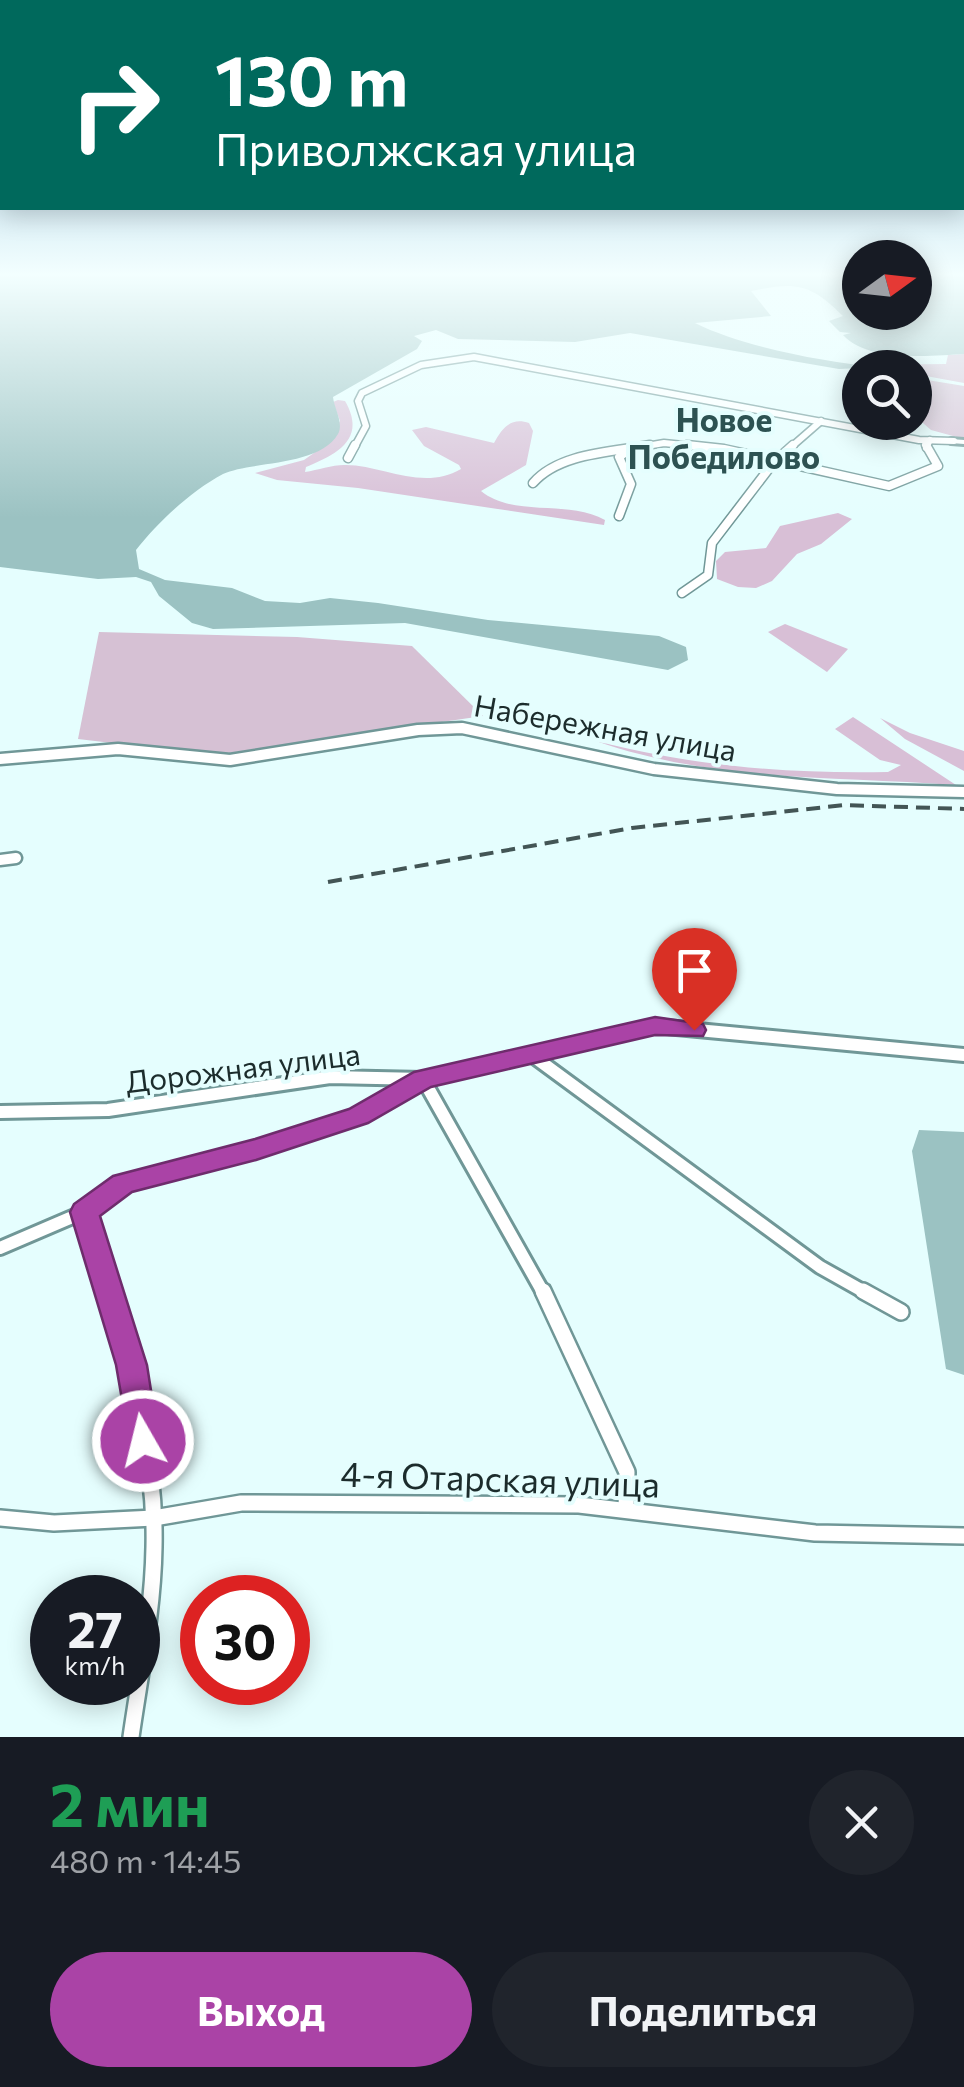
<!DOCTYPE html>
<html lang="ru">
<head>
<meta charset="utf-8">
<style>
  :root { --surface:#171b24; --page:#20242c; --text:#f1f3f6; --muted:#9ea1a6; --accent:#aa43a6 }
  body { margin:0; font-family:Commissioner,sans-serif; background:var(--page); color:var(--text); height:100vh; display:flex; flex-direction:column; font-size:38px; white-space:nowrap }
  * { box-sizing:border-box; margin:0 }
  p { font-size:32px; color:var(--muted) }
  .icon { flex:none; width:55px; height:55px; fill:none; stroke:currentColor; stroke-width:2; stroke-linecap:round; stroke-linejoin:round }
  .map { position:relative; height:1737px; overflow:hidden }
  .drawer { display:flex; flex-direction:column; background:var(--surface); flex:1 }
  .drawer>* { flex:none }
  .hud { position:absolute; left:0px; top:0px; width:965px; height:210px; box-shadow:0 5px 25px #0003; background:#00695c; color:#fff; overflow:hidden }
  .needle { width:65px; rotate:75deg }
  .tools { position:absolute; left:842px; top:240px; display:grid; gap:20px }
  .tools a { display:grid; place-items:center; width:90px; height:90px; border-radius:50%; background:var(--surface); box-shadow:0 5px 25px #0003; font-size:50px }
  .speed { position:absolute; left:30px; top:1575px; display:flex; gap:20px; font-size:50px; font-weight:700; text-align:center }
  .speed>* { display:grid; place-content:center; width:130px; height:130px; border-radius:50%; background:var(--surface); box-shadow:0 5px 25px #0003; line-height:1 }
  .speed small { font-size:25px; font-weight:400 }
  .speed .limit { border:15px solid #d22; background:#fff; color:#111 }
  .pin { position:absolute; display:grid; place-items:center; width:85px; height:85px; color:#fff; margin:-102px -42px; border-radius:50% 50% 50% 0; rotate:-45deg; box-shadow:0 0 10px #0007 }
  .pin .icon { rotate:45deg }
  .me { position:absolute; width:110px; margin:-55px; rotate:352deg; stroke-linejoin:round; filter:drop-shadow(0 0 8px #0008) }
  .turn { display:flex; align-items:center; gap:35px; height:210px; padding:0 50px; font-size:45px }
  .turn .icon { width:130px; height:130px; stroke-width:2.5 }
  .turn b { display:block; font-size:70px; line-height:85px }
  .round { display:grid; place-items:center; flex:none; width:105px; height:105px; border-radius:52px; background:var(--page) }
  .headline { display:flex; align-items:center; justify-content:space-between; height:170px; padding:0 50px }
  h1 { font-size:60px; font-weight:700; line-height:75px; color:#1e9e55 }
  .button { display:flex; gap:20px; margin-top:auto; padding:20px 50px }
  .button a { flex:1; height:115px; border-radius:60px; background:var(--accent); color:#fff; font-size:40px; font-weight:700; line-height:115px; text-align:center }
  .button a+a { background:var(--page); color:var(--text) }
  .map>svg:first-child { display:block }
  .green { fill:#d6c1d4 }
  .forest { fill:#d8bfd6 }
  .water { fill:#9bc2c2 }
  .lines { fill:none; stroke-linecap:round; stroke-linejoin:round }
  .minor-far4-casing { stroke:#709797; stroke-width:9 }
  .minor-far3-casing { stroke:#709797; stroke-width:11 }
  .minor-far2-casing { stroke:#709797; stroke-width:15 }
  .minor-far1-casing { stroke:#709797; stroke-width:18 }
  .minor-casing { stroke:#709797; stroke-width:20 }
  .tertiary-casing { stroke:#709797; stroke-width:6 }
  .minor-far4 { stroke:#fff; stroke-width:6 }
  .minor-far3 { stroke:#fff; stroke-width:8 }
  .minor-far2 { stroke:#fff; stroke-width:10 }
  .minor-far1 { stroke:#fff; stroke-width:12 }
  .minor { stroke:#fff; stroke-width:15 }
  .tertiary { fill:#fff; fill-rule:evenodd }
  .rail { stroke:#435555; stroke-width:4; stroke-dasharray:14 8; stroke-linecap:butt }
  .route { fill:#aa43a6; stroke:#6e2c6c; stroke-width:2.5 }
  .labels { text-anchor:middle; stroke-width:8; stroke-linejoin:round; paint-order:stroke }
  .street-label { font-size:30px; fill:#1c2c2c; stroke:#e5fefe }
  .far-district-label { font-size:32px; font-weight:bold; fill:#2d5252; stroke:#e5fefe }
  .near-street-label { font-size:35px; fill:#1c2c2c; stroke:#e5fefe }
</style>
</head>
<body>
<div class="map">
<svg width="964" height="1737" viewBox="0 0 964 1737">
  <rect width="100%" height="100%" fill="#e5fefe"/>
  <g class="green">
    <polygon points="964,354 964,383 915,374 915,368 856,365 946,364 948,355"/>
    <polygon points="915,378 964,386 964,439 931,430 915,416"/>
    <polygon points="99,632 297,637 412,646 483,716 214,755 78,739"/>
  </g>
  <g class="forest">
    <path d="M 338,400 L 345,401 C 367,439 337,454 306,467 L 305,472 C 318,470 332,465 344,465 C 381,464 422,492 461,469 L 459,465 L 424,446 L 412,430 L 426,427 L 494,443 C 502,428 511,417 529,423 L 533,431 L 526,465 L 481,491 C 514,518 568,499 605,520 L 604,525 L 358,488 L 277,480 L 255,473 L 304,460 L 328,443 L 340,421 L 333,402 Z"/>
    <polygon points="838,513 852,519 821,544 797,554 772,581 756,588 738,587 717,579 716,561 725,552 766,548 780,526"/>
    <polygon points="785,624 848,649 827,672 768,632"/>
    <path d="M 853,717 L 956,785 C 834,776 713,782 596,741 C 693,766 787,774 888,772 L 901,765 L 880,760 L 835,729 Z"/>
    <polygon points="880,718 910,733 964,751 964,771 905,739"/>
  </g>
  <g class="water">
    <path d="M 0,274 L 860,274 L 860,312 L 915,312 L 915,274 L 964,274 L 964,354 C 930,356 867,362 843,335 L 851,333 L 840,332 L 829,321 L 843,316 C 811,284 797,281 751,291 L 771,316 L 695,323 C 743,347 824,362 877,367 L 839,369 L 630,333 L 575,342 L 458,339 L 436,330 L 414,336 L 422,341 L 417,349 L 333,397 C 334,408 344,423 338,434 C 319,467 250,461 223,474 C 191,491 158,522 136,550 L 139,569 L 165,580 L 232,588 L 265,601 L 300,603 L 330,598 L 378,603 L 488,620 L 659,636 L 686,647 L 688,660 L 668,670 L 405,623 L 213,629 L 192,623 L 159,596 L 151,582 L 136,577 L 98,579 L 0,567 Z"/>
    <polygon points="919,1130 964,1132 964,1375 946,1369 912,1151"/>
  </g>
  <g class="lines">
    <defs>
      <g id="minor-far4">
        <polyline points="354,448 366,426 358,401 362,393 421,365 474,357 919,440 954,441"/>
        <polyline points="635,448 664,443 712,448"/>
        <polyline points="790,448 821,421"/>
        <polyline points="926,448 930,440"/>
      </g>
      <g id="minor-far3">
        <polyline points="687,445 724,449 889,486 938,466 926,445"/>
        <polyline points="348,458 355,445"/>
        <path d="M 533,483 C 559,453 612,452 650,445"/>
        <polyline points="619,516 631,484 619,457 629,450"/>
        <polyline points="682,593 708,575 712,543 774,462 793,445"/>
      </g>
      <g id="minor-far2">
        <polyline points="0,759 118,749 230,760 418,730 462,728 654,769 837,789 964,792"/>
        <polyline points="0,860 16,858"/>
      </g>
      <g id="minor-far1">
        <polyline points="533,1056 820,1267 868,1294"/>
        <polyline points="0,1112 108,1110 330,1077 423,1079 655,1026 964,1055"/>
        <polyline points="84,1212 109,1294"/>
        <polyline points="0,1248 84,1212 124,1183 256,1149 358,1116 423,1079 544,1294"/>
      </g>
      <g id="minor">
        <path d="M 108,1291 C 132,1374 156,1460 154,1547 C 153,1611 140,1674 131,1737"/>
        <polyline points="543,1291 627,1472 626,1509"/>
        <polyline points="863,1291 901,1312"/>
        <polyline points="0,1518 54,1523 154,1518 241,1503 579,1505 815,1533 964,1536"/>
      </g>
      <polygon id="tertiary" points="951,439 964,440 964,444 951,443"/>
    </defs>
    <use href="#minor-far4" class="minor-far4-casing"/>
    <use href="#minor-far3" class="minor-far3-casing"/>
    <use href="#minor-far2" class="minor-far2-casing"/>
    <use href="#minor-far1" class="minor-far1-casing"/>
    <use href="#minor" class="minor-casing"/>
    <use href="#tertiary" class="tertiary-casing"/>
    <use href="#minor-far4" class="minor-far4"/>
    <use href="#minor-far3" class="minor-far3"/>
    <use href="#minor-far2" class="minor-far2"/>
    <use href="#minor-far1" class="minor-far1"/>
    <use href="#minor" class="minor"/>
    <use href="#tertiary" class="tertiary"/>
    <polyline class="rail" points="328,882 632,828 845,805 964,809"/>
  </g>
  <linearGradient id="sky" x2="0" y2="1"><stop stop-color="#89bad9"/><stop offset="0.53" stop-color="#f3ffff"/><stop offset="1" stop-color="#f3ffff" stop-opacity="0"/></linearGradient>
  <rect width="964" height="518" fill="url(#sky)"/>
  <polygon class="route" points="655,1017 703,1024 706,1030 703,1036 655,1035 431,1087 368,1123 256,1160 132,1192 100,1216 147,1365 159,1441 155,1452 143,1456 131,1452 116,1365 70,1212 74,1204 113,1176 255,1139 349,1109 414,1072"/>
  <g class="labels">
    <g class="street-label">
      <text transform="translate(605 729) rotate(10)" y="10">Набережная улица</text>
      <text transform="translate(243 1069) rotate(-7)" y="10">Дорожная улица</text>
    </g>
    <g class="far-district-label">
      <text x="724" y="432">Новое<tspan x="724" dy="37">Победилово</tspan></text>
    </g>
    <g class="near-street-label">
      <text transform="translate(500 1480) rotate(2)" y="12">4-я Отарская улица</text>
    </g>
  </g>
</svg>
<div class="tools">
<a><svg class="needle" viewBox="-14 -14 28 28"><path d="M0-13l5 13h-10z" fill="#e53935"/><path d="M0 13l5-13h-10z" fill="#9ea1a6"/></svg></a>
<a><svg class="icon" aria-label="search" viewBox="0 0 24 24"><circle cx="10" cy="10" r="6"/><path d="M15 15l6 6"/></svg></a>
</div>
<div class="speed"><div>27<small>km/h</small></div><div class="limit">30</div></div>
<div class="pin" style="left:694px;top:1030px;background:#d93025"><svg class="icon" aria-label="arrive" viewBox="0 0 24 24"><path d="M6 21V4h12l-3 4 3 4H6"/></svg></div>
<svg class="me" style="left:143px;top:1441px" viewBox="-20 -20 40 40"><circle r="17" fill="#aa43a6" stroke="#fff" stroke-width="3"/><path d="M0-11L8 9 0 5-8 9z" fill="#fff"/></svg>
<div class="hud">
<div class="turn"><svg class="icon" aria-label="right" viewBox="0 0 24 24"><path d="M7 20v-9h11M14 6l5 5-5 5"/></svg><div><b>130 m</b>Приволжская улица</div></div>
</div>
</div>
<section class="drawer">
<div class="headline"><div><h1>2 мин</h1><p>480 m · 14:45</p></div><a class="round"><svg class="icon" aria-label="close" viewBox="0 0 24 24"><path d="M6 6l12 12M18 6L6 18"/></svg></a></div>
<div class="button"><a>Выход</a><a>Поделиться</a></div>
</section>
</body>
</html>
